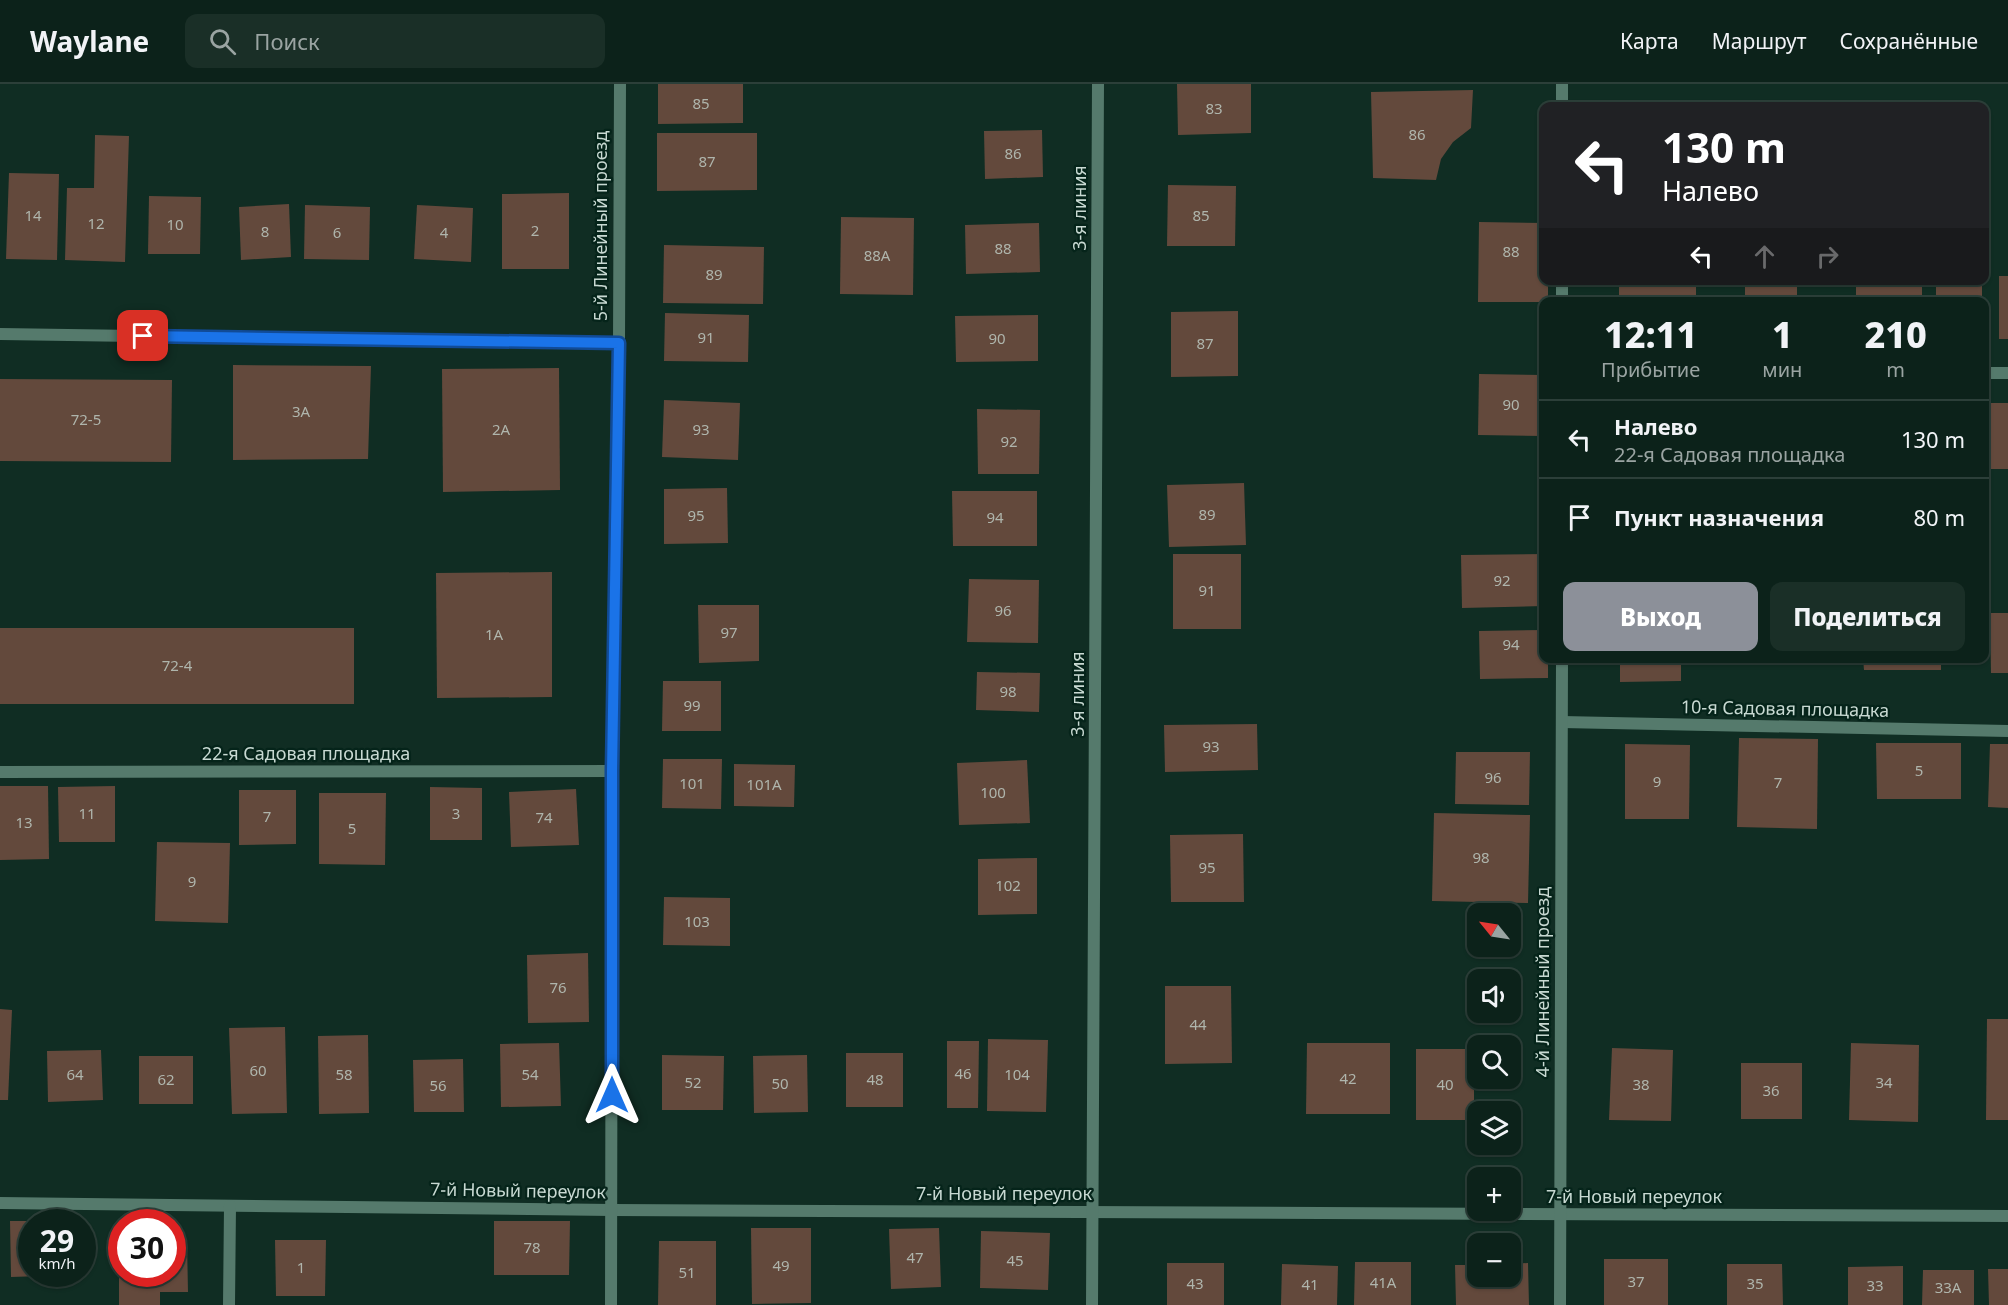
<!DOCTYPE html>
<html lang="ru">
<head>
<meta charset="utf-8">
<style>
  :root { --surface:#0c221a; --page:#1a2f27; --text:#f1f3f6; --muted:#9aa4a2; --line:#2c3f39; --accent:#8c9099 }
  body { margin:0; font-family:"Noto Sans",sans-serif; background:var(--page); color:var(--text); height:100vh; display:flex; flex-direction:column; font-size:22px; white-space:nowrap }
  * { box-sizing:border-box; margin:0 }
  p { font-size:20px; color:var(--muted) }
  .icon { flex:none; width:33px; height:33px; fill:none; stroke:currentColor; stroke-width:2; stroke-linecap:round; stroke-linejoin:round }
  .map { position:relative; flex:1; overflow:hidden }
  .drawer { position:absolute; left:1539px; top:213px; width:450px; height:366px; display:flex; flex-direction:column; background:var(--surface); border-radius:12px; box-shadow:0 2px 4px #0004,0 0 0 2px var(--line) }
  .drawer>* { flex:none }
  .banner { position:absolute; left:1539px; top:18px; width:450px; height:183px; border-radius:12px; box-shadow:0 2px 4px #0004,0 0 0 2px var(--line); background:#202124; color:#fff; overflow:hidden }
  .needle { width:39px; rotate:300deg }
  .tools { position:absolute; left:1467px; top:819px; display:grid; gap:12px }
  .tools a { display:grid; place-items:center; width:54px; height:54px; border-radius:12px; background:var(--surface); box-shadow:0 2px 4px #0004,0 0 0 2px var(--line); font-size:30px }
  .speed { position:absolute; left:18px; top:1125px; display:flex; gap:12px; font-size:30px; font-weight:700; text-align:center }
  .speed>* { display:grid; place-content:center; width:78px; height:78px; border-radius:50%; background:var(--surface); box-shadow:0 2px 4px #0004,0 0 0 2px var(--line); line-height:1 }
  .speed small { font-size:15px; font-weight:400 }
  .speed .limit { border:9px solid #d22; background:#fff; color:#111 }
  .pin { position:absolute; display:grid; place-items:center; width:51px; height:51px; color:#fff; margin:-26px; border-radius:12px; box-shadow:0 3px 9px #0006 }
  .me { position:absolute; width:66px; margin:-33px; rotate:0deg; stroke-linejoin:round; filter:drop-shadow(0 0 4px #0008) }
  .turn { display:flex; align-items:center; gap:21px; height:126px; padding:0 24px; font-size:27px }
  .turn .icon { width:78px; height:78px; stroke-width:2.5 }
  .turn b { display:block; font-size:42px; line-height:51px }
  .lanes { display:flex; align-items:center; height:57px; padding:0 24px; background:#0003; justify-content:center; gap:30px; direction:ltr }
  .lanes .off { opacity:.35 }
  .eta { display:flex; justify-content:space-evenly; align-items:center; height:102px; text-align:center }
  .eta b { font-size:36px; font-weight:800; line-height:42px }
  .action { display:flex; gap:12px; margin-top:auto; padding:12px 24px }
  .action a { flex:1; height:69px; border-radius:12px; background:var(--accent); color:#fff; font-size:24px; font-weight:800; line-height:69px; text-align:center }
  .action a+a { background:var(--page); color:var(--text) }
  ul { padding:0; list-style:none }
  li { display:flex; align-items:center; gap:18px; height:78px; padding:0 24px; border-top:2px solid var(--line) }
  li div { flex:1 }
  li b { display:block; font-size:22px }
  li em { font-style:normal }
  header { display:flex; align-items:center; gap:36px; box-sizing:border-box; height:84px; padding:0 30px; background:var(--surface); border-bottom:2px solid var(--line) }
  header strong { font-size:28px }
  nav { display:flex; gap:33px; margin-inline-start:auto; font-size:21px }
  .search { width:420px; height:54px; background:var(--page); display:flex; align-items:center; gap:15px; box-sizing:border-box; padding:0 21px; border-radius:12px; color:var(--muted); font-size:22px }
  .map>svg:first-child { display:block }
  .building { fill:#63493c }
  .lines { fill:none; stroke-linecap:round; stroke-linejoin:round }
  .minor { stroke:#557a6c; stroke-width:12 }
  .route-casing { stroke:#114b97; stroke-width:15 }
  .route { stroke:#1a73e8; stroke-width:10 }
  .labels { text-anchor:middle; stroke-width:4.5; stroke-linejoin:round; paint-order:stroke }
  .number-label { font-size:15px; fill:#afb5ac }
  .street-label { font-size:18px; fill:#c8d9d2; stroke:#05241a }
</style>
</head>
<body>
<header>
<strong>Waylane</strong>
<div class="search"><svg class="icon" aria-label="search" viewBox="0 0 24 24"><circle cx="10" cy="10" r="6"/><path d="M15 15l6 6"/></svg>Поиск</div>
<nav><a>Карта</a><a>Маршрут</a><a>Сохранённые</a></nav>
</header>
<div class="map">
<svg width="2008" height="1221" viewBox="0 0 2008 1221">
  <rect width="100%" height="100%" fill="#102d23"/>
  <g class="building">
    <polygon points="658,0 743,0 743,39 658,40"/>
    <polygon points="1177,0 1251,0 1251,49 1178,51"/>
    <polygon points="1473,6 1471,44 1453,58 1441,75 1436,96 1373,94 1371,8"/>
    <polygon points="1042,46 1043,93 985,95 984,47"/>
    <polygon points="657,49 757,49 757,106 657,107"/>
    <polygon points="95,51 129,52 125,178 65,176 67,104 94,104"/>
    <polygon points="9,89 59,90 57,176 6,175"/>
    <polygon points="1168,101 1236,102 1235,162 1167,162"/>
    <polygon points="569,109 569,185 502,185 502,110"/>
    <polygon points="149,112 201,113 200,170 148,170"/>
    <polygon points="289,120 291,173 241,176 239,123"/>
    <polygon points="305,121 370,123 369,176 304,175"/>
    <polygon points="417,121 473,124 471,178 414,175"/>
    <polygon points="841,133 914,134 913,211 840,210"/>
    <polygon points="1479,138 1544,139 1544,196 1548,196 1548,218 1478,218"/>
    <polygon points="1039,139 1040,188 966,190 965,141"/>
    <polygon points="664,161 764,163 763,220 663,219"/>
    <rect x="1999" y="192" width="9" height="63"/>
    <rect x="1619" y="196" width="77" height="22"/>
    <rect x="1745" y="196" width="52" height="22"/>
    <rect x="1856" y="196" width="66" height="22"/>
    <rect x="1936" y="196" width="46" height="22"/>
    <polygon points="1238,227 1238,292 1171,293 1171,228"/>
    <polygon points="665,229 749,231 748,278 664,277"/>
    <polygon points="1038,231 1038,277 956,278 955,232"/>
    <polygon points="233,281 371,282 368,375 233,376"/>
    <polygon points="559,284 560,406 443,408 442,285"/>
    <polygon points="1479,290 1543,291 1542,352 1478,351"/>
    <polygon points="0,295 172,296 171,378 0,377"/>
    <polygon points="664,316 740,319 738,376 662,373"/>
    <polygon points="1986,319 2008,319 2008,385 1987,385"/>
    <polygon points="977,325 1040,326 1039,390 978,390"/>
    <polygon points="1244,399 1246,461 1169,463 1167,401"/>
    <polygon points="727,404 728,459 664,460 664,405"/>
    <polygon points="952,407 1037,407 1037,462 953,462"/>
    <rect x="1173" y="470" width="68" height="75"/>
    <polygon points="1544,470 1544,522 1462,524 1461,471"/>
    <polygon points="552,488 552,613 437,614 436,489"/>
    <polygon points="969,495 1039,496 1038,559 967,558"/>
    <polygon points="698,521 759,521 759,577 699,579"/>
    <polygon points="1990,529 2008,529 2008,589 1991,589"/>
    <rect x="0" y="544" width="354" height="76"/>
    <polygon points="1544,546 1544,574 1548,574 1548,594 1480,595 1479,547"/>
    <polygon points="1620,574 1681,574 1681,597 1620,598"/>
    <polygon points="1761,574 1801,574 1802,577 1761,579"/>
    <polygon points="1863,574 1941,574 1941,586 1864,586"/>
    <polygon points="977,588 1040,589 1039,628 976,626"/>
    <polygon points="663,597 721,597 721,647 662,647"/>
    <polygon points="1257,640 1258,686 1165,688 1164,641"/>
    <polygon points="1739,654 1818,655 1817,745 1737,743"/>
    <polygon points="1876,659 1961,659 1961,715 1877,715"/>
    <polygon points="1625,660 1690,661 1689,735 1625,735"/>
    <polygon points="1990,660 2008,660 2008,724 1988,723"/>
    <polygon points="1456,668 1530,668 1529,721 1455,720"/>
    <polygon points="663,675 722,675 721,725 662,724"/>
    <polygon points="1027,676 1030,739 959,741 957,679"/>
    <polygon points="734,680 795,681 794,723 734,722"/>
    <polygon points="0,702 48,702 49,775 0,776"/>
    <polygon points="115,702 115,758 59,758 58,703"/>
    <polygon points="430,703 482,704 482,756 430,756"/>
    <polygon points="576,705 579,761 511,763 509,708"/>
    <polygon points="239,706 296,706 296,760 239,761"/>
    <polygon points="319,709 386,709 385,781 319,780"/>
    <polygon points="1434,729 1530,731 1528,819 1432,817"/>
    <polygon points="1243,750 1244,818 1171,818 1170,751"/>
    <polygon points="157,758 230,759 228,839 155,837"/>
    <polygon points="1037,774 1037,830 978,831 978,775"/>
    <polygon points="664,813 730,814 730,862 663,861"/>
    <polygon points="588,869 589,938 528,939 527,871"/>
    <polygon points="1165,902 1231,902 1232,979 1165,980"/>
    <polygon points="0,925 12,926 8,1016 0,1016"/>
    <polygon points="1987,935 2008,935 2008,1036 1986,1036"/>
    <polygon points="285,943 287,1029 232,1030 229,944"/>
    <polygon points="368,951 369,1029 319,1030 318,952"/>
    <polygon points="988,955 1048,956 1046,1028 987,1027"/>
    <polygon points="947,957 979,957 978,1024 947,1024"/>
    <polygon points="559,959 561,1022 501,1023 500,960"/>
    <polygon points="1307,959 1390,959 1390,1030 1306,1030"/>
    <polygon points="1851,959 1919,961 1918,1038 1849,1036"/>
    <polygon points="1612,964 1673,966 1671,1037 1609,1036"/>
    <rect x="1416" y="965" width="58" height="71"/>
    <polygon points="101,966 103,1016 48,1018 47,967"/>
    <rect x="846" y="969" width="57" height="54"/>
    <polygon points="662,971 724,972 723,1026 662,1026"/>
    <polygon points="807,971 808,1028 754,1029 753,972"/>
    <rect x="139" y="972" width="54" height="48"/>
    <polygon points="463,975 464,1028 414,1028 413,976"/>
    <rect x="1741" y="979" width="61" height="56"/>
    <polygon points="10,1137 32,1137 32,1190 73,1190 73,1191 11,1193"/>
    <polygon points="494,1137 570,1137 569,1191 494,1191"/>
    <polygon points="751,1144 811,1144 811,1219 752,1220"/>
    <polygon points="939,1144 941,1203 891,1205 889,1145"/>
    <polygon points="981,1147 1050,1149 1048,1206 980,1204"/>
    <polygon points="275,1156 326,1156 325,1212 276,1212"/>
    <polygon points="172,1157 187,1157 188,1208 160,1208 160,1221 119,1221 119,1158 122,1158 122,1190 172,1190"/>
    <polygon points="659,1157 716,1157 716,1221 658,1221"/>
    <rect x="1604" y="1175" width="64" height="46"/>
    <polygon points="1355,1178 1411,1178 1411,1221 1354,1221"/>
    <rect x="1167" y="1179" width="57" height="42"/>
    <polygon points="1528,1179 1529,1221 1456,1221 1455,1181 1478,1181 1478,1192 1510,1192 1510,1180"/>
    <polygon points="1282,1180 1338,1182 1337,1221 1281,1221"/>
    <polygon points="1727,1180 1782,1180 1783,1221 1727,1221"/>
    <polygon points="1903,1182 1903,1221 1848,1221 1848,1183"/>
    <polygon points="1988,1185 2008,1185 2008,1221 1989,1221"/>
    <polygon points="1923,1186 1974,1186 1974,1221 1922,1221"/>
  </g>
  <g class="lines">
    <g class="minor">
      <polyline points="1562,22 1562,0"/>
      <polyline points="1562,218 1562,196"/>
      <polyline points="0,250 619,259"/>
      <polyline points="1984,289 2008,289"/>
      <polyline points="1562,638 2008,647"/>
      <polyline points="0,688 612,687"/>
      <polyline points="0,1119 612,1126 2008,1132"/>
      <polyline points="229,1221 230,1122"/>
      <polyline points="611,1221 612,687 619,259 620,0"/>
      <polyline points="1092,1221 1098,0"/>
      <polyline points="1560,1221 1562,574"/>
    </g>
  </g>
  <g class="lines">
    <defs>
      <polyline id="route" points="143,252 619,259 612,687 612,1011"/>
    </defs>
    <use href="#route" class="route-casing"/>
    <use href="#route" class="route"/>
  </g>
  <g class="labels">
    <g class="number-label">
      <text x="701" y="25">85</text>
      <text x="1214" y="30">83</text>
      <text x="1417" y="56">86</text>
      <text x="1013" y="75">86</text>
      <text x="707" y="83">87</text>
      <text x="33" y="137">14</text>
      <text x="1201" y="137">85</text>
      <text x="96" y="145">12</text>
      <text x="175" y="146">10</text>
      <text x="535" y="152">2</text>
      <text x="265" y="153">8</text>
      <text x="337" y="154">6</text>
      <text x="444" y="154">4</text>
      <text x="1003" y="170">88</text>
      <text x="1511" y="173">88</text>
      <text x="877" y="177">88А</text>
      <text x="714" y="196">89</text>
      <text x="706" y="259">91</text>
      <text x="997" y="260">90</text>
      <text x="1205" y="265">87</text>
      <text x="1511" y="326">90</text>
      <text x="301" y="333">3А</text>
      <text x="86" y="341">72-5</text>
      <text x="501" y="351">2А</text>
      <text x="701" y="351">93</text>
      <text x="1009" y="363">92</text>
      <text x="1207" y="436">89</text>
      <text x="696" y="437">95</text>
      <text x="995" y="439">94</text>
      <text x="1502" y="502">92</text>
      <text x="1207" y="512">91</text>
      <text x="1003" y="532">96</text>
      <text x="729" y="554">97</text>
      <text x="494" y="556">1А</text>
      <text x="1511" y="566">94</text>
      <text x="177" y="587">72-4</text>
      <text x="1008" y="613">98</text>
      <text x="692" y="627">99</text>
      <text x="1211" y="668">93</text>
      <text x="1919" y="692">5</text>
      <text x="1493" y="699">96</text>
      <text x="1657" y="703">9</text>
      <text x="1778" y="704">7</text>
      <text x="692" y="705">101</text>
      <text x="764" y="706">101А</text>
      <text x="993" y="714">100</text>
      <text x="87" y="735">11</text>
      <text x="456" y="735">3</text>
      <text x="267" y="738">7</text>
      <text x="544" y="739">74</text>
      <text x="24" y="744">13</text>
      <text x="352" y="750">5</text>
      <text x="1481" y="779">98</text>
      <text x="1207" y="789">95</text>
      <text x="192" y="803">9</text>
      <text x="1008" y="807">102</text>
      <text x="697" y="843">103</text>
      <text x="558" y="909">76</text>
      <text x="1198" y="946">44</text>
      <text x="258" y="992">60</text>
      <text x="963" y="995">46</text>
      <text x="75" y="996">64</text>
      <text x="344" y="996">58</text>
      <text x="530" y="996">54</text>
      <text x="1017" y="996">104</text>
      <text x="1348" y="1000">42</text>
      <text x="166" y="1001">62</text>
      <text x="875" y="1001">48</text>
      <text x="693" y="1004">52</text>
      <text x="1884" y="1004">34</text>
      <text x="780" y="1005">50</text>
      <text x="1445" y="1006">40</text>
      <text x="1641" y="1006">38</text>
      <text x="438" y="1007">56</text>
      <text x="1771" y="1012">36</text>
      <text x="532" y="1169">78</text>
      <text x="915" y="1179">47</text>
      <text x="1015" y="1182">45</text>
      <text x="781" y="1187">49</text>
      <text x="301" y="1189">1</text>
      <text x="687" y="1194">51</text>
      <text x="1636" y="1203">37</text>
      <text x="1383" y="1204">41А</text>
      <text x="1195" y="1205">43</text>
      <text x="1755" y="1205">35</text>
      <text x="1310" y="1206">41</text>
      <text x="1875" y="1207">33</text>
      <text x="1948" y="1209">33А</text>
    </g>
    <g class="street-label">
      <text transform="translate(1080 124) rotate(-90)" y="6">3-я линия</text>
      <text transform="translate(601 142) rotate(-90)" y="6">5-й Линейный проезд</text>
      <text transform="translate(1078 610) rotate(-90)" y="6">3-я линия</text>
      <text transform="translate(1785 625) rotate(1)" y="6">10-я Садовая площадка</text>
      <text x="306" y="676">22-я Садовая площадка</text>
      <text transform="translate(1543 898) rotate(-90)" y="6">4-й Линейный проезд</text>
      <text transform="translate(518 1107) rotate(1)" y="6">7-й Новый переулок</text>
      <text x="1004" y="1116">7-й Новый переулок</text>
      <text x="1634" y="1119">7-й Новый переулок</text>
    </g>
  </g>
</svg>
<div class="tools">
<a><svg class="needle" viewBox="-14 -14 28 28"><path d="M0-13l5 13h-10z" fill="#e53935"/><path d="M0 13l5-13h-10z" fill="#9aa4a2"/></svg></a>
<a><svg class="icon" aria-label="sound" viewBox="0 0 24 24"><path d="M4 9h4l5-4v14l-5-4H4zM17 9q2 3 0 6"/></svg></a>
<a><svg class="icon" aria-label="search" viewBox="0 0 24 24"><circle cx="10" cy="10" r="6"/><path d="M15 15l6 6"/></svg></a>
<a><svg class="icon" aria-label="layers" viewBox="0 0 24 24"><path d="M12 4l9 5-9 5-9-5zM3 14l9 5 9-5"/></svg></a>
<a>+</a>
<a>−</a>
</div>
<div class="speed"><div>29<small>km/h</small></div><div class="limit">30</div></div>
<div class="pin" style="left:143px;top:252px;background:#d93025"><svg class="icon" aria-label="arrive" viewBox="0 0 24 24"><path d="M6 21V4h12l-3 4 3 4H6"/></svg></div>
<svg class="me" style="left:612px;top:1011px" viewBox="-20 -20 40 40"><path d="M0-17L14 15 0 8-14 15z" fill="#1a73e8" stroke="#fff" stroke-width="4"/></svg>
<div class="banner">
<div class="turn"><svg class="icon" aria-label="left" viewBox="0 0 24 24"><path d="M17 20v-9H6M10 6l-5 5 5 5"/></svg><div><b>130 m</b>Налево</div></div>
<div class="lanes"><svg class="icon" aria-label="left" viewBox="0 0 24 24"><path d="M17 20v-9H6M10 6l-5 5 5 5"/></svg><svg class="icon off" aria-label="ahead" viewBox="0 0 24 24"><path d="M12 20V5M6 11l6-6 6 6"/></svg><svg class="icon off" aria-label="right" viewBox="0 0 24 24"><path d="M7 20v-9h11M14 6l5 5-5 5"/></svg></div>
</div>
<section class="drawer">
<div class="eta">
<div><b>12:11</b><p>Прибытие</p></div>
<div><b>1</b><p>мин</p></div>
<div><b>210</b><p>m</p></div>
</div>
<ul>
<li><svg class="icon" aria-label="left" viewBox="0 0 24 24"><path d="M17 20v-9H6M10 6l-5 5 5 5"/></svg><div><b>Налево</b><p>22-я Садовая площадка</p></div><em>130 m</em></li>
<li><svg class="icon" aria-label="arrive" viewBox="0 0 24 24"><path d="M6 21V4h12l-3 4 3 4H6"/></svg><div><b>Пункт назначения</b></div><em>80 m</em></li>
</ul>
<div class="action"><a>Выход</a><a>Поделиться</a></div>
</section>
</div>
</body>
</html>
